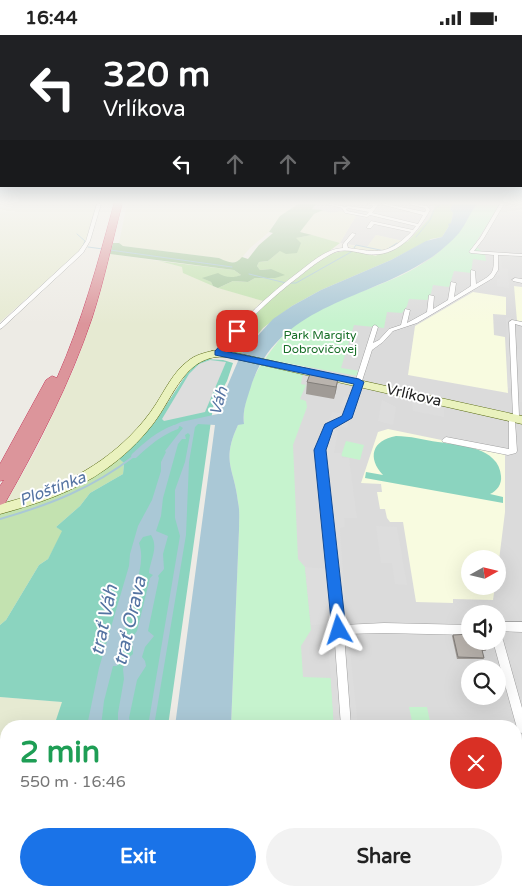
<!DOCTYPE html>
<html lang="en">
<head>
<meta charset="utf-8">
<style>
  :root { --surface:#fff; --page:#f2f2f2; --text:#222; --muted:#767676; --accent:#1a73e8 }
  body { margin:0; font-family:"Varela Round",sans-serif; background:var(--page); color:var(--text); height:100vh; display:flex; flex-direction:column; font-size:19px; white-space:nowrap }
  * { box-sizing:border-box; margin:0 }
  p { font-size:16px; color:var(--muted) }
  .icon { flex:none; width:28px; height:28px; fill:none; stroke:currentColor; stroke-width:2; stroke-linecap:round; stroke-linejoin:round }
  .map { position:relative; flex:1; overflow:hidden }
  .details { position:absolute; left:0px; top:685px; width:522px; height:176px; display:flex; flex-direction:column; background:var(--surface); border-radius:20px 20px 0 0; box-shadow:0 5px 20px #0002 }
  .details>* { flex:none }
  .top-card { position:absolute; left:0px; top:0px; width:522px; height:152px; box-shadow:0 5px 20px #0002; background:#202124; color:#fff; overflow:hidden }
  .needle { width:32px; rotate:82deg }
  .buttons { position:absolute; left:461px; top:515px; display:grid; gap:10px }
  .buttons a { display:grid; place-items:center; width:45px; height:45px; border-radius:50%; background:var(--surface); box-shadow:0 5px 20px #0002; font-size:25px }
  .pin { position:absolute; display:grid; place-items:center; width:42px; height:42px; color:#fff; margin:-21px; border-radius:10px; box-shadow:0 2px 8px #0006 }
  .me { position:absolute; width:55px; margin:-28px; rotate:354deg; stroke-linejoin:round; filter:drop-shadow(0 0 4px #0008) }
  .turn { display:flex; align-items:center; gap:18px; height:105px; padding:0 20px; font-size:22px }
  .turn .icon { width:65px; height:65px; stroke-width:2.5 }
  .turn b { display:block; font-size:35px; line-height:42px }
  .lanes { display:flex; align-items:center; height:48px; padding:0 20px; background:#0003; justify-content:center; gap:25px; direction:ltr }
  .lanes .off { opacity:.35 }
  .round { display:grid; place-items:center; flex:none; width:52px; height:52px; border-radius:26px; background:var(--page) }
  .head { display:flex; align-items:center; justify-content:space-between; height:85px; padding:0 20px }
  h1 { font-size:30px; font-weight:700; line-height:38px; color:#1e9e55 }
  .action { display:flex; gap:10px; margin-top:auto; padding:10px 20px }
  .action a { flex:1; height:58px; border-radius:30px; background:var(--accent); color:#fff; font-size:20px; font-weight:700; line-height:58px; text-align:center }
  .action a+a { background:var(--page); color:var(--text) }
  .status { display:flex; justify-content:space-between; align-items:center; height:35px; padding:0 25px; background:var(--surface); direction:ltr }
  .status svg { height:14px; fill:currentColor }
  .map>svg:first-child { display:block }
  .residential { fill:#dbdbdb; fill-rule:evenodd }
  .education { fill:#f8fbe0 }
  .farmland { fill:#e6ead2 }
  .grass { fill:#c3e2b0 }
  .forest { fill:#a6c89e }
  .park { fill:#c6f3ce }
  .pitch { fill:#8bd4bf }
  .parking { fill:#ddd }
  .water { fill:#aac8d6 }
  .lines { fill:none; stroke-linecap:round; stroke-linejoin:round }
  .stream-far1 { stroke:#aac8d6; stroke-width:1 }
  .stream { stroke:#aac8d6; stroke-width:2 }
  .canal { fill:#aac8d6; fill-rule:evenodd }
  .street-casing { stroke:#a1a1a1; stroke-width:1 }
  .secondary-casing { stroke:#566811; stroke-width:1 }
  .highway-casing { stroke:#c5385a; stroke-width:1 }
  .street { fill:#fff; fill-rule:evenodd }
  .secondary { fill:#eaf2be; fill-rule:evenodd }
  .highway { fill:#dc959b; fill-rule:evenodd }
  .wall { fill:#a09b96 }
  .shaded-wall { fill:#827e7a }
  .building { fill:#bab4ae; stroke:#827e7a }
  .route { fill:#1a73e8; stroke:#114b97 }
  .labels { text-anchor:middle; stroke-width:4; stroke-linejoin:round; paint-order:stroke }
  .far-park-label { font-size:12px; fill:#186f28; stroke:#fff }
  .street-label { font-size:15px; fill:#1d1d1d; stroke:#fff }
  .water-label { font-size:16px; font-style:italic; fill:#5574a2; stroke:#fff }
  .near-water-label { font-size:19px; font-style:italic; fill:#5574a2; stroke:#fff }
</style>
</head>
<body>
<div class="status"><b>16:44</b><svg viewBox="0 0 49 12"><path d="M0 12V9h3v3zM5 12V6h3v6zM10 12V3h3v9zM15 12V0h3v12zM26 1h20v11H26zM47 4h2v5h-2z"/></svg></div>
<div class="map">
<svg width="522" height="861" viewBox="0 0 522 861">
  <rect width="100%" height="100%" fill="#edebe5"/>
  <g class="residential">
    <polygon points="316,169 428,169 435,171 429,185 407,207 376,200 367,212 340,208 356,181 342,176 330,178 312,174"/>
    <path d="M 494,169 L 522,169 L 522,861 L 239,861 L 240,855 L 516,855 L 516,691 L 254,691 L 291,346 L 345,287 L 494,174 ZM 470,524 L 498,524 L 498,551 L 470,551 ZM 470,579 L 498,579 L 498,606 L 470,606 ZM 470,634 L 498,634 L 498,661 L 470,661 Z"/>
  </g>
  <g class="education">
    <polygon points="514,251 522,252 522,287 517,286"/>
    <polygon points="473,257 506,262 506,280 493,279 494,300 505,302 508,358 408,340 415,291"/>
    <polygon points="388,394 505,418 505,477 498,533 498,524 470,524 470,551 495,551 493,565 453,564 453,568 416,567 403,487 390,487 387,483 385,474 380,474 377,457 382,457 381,449 361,448 378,397"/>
    <polygon points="516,808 522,808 522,861 484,861 482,855 516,855"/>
  </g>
  <g class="farmland">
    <polygon points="0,169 97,169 85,209 76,220 0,287"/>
    <polygon points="127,169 298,169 275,187 269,197 250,213 239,226 229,228 219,223 123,211 119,208"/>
    <polygon points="323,175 330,178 342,176 356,181 340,208 300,197 314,179"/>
    <polygon points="376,200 403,206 397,211 379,218 355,214 347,210 367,212"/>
    <polygon points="110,219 159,226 182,232 213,251 263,266 221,309 214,316 204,318 122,412 70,447 5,469 37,413 75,331 96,273"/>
    <polygon points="0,662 63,667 54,691 6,691 6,826 0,842"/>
  </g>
  <g class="grass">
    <polygon points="428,169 453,169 450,174 453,178 451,188 442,202 431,204 391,225 321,255 292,271 263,293 241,319 228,315 228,311 233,304 267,267 328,219 349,215 377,221 374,218 384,217 403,206 407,207 429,184 435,171"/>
    <polygon points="312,200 340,208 263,266 218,253 233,246 248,247 255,243 267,243 271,234 260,235 257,231 259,227 268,226 295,203"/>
    <polygon points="159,226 234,235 241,240 233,243 203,243 211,247 213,251 183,238 182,232"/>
    <polygon points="118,423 124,428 123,439 90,458 80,471 56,492 63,496 48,524 39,530 6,585 0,590 0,479"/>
  </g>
  <path class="forest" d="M 298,169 L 316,169 L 312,174 L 323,175 L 314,179 L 300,197 L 312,200 L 296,203 L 301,208 L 297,218 L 286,219 L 280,216 L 268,226 L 259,227 L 257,231 L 260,235 L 271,234 L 285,240 L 275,243 L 255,243 L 248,247 L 233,246 L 218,253 L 213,251 L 211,247 L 202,243 L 218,238 C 225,243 234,243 241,240 L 234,235 L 110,219 L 113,208 L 119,208 L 123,211 L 219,223 C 228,227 235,231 242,222 L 248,224 L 259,210 L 273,198 L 269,197 L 280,181 Z"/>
  <g class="park">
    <path d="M 477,169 L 500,170 L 474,210 L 485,219 L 486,226 L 473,224 L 471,238 L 454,236 L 449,252 L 433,250 L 431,258 L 427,265 L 409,264 L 407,271 L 402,278 L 387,277 L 384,293 L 354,290 L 341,333 L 360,336 L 357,341 L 265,324 C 272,315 278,305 287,297 C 330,258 395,254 439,217 C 457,202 464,186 477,169 Z"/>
    <path d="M 261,330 L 303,339 L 301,349 L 306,350 L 300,364 L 306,366 L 307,372 L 293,410 L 298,524 L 305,532 L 311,595 L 301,611 L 303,642 L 331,643 L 334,691 L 231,691 L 239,495 C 239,485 240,476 238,467 C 234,432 221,427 238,390 L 244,388 C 242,370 251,345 261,330 Z"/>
    <polygon points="346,406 364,410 360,425 341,421"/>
    <polygon points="409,672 427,672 431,691 413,691"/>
    <polygon points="211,855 350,855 351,861 210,861"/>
  </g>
  <g class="pitch">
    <polygon points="207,324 223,325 233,328 227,346 213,372 168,691 54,691 62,667 0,662 0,590 6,585 39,530 48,524 62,496 56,492 80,471 90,458 123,439 124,428 118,423 155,387 191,332"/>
    <path d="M 396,401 C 410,401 424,405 438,407 C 459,410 499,412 501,441 C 502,449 497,456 490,459 L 503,462 L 503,468 L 365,443 L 366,437 L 383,440 C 367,423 372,405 396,401 Z"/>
    <polygon points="6,826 6,855 131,855 129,861 0,861 0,842"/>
  </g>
  <g class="parking">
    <polygon points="498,221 501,222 502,233 508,234 509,253 497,251 497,244 500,243 500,240 497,240 497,237 500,237"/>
    <polygon points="506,282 512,283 510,287 512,354 508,353"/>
    <polygon points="516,314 522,315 522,367 519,367"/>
    <polygon points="210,325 226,327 205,377 164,386 162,384 189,339 199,329"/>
    <polygon points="344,361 355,364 347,393 337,391 334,393 334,395 338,396 334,418 341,418 342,423 349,423 357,483 344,483 345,492 340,493 345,566 336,567 322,410 317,408 325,385 329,385 332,377 346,379 348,372 341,371"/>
    <polygon points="382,365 396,372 393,390 378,386"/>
    <polygon points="412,366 444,373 444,382 413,376"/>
    <polygon points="376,491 397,492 407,550 395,549 392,528 381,528"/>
    <polygon points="305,532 330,534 336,589 311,590"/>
    <polygon points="328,605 349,606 358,691 334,691"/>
  </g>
  <g class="water">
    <path d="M 453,169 L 477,169 C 470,178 466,189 459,198 C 450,208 439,218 427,225 C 366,265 280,270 252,348 C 248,362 242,374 244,389 L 238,390 C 221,427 234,432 238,467 C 240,476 239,485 239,495 L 231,691 L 175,691 L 215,390 L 198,389 L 195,392 L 189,427 L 186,500 L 154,691 L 148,691 L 180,501 L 175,483 L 175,455 L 185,427 L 190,400 L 188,398 L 185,400 L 186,404 L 182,404 L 178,409 L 163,463 L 161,481 L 156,496 L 168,501 L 163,519 L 164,534 L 158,541 L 159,543 L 148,596 L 154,601 L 145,612 L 142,622 L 145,626 L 146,631 L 137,645 L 129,683 L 131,691 L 112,691 L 113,687 L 118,685 L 118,678 L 124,644 L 123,634 L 126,625 L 133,619 L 132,603 L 137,596 L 150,543 L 153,540 L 149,538 C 150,525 159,513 151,500 L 143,502 L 139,508 C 147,531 131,558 126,581 C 125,587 126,594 125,601 C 125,611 121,621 117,631 L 113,631 L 104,666 L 101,691 L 87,691 L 99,633 L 129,531 L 130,519 L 138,491 L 152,465 L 161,436 L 161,427 L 166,417 L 165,416 L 183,393 L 180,391 L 167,397 L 168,393 L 181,387 L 218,379 L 217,375 L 241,319 L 273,284 L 292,271 L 321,255 L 391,225 L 426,206 L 442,202 L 449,191 L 448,189 L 451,188 L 453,178 L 450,174 Z"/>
    <polygon points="39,855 95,855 93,861 37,861"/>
    <polygon points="149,855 211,855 210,861 148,861"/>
  </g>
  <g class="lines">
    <g class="stream-far1">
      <polyline points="77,199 85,206 83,211"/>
      <polyline points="416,202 430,185 434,175 441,169"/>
      <polyline points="88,212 103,214"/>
      <polyline points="354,213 356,210 385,216"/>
      <polyline points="389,213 397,208"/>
      <polyline points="110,215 232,232"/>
      <polyline points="249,239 286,248"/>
      <polyline points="291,248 296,248 351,217"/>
    </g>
    <path class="stream" d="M 0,484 C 49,470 93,453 134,421"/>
    <path class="canal" d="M 174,390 L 178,390 L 179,392 L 178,394 C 161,400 149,411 136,423 L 132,423 L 131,421 L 132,419 C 145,407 157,396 174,390 Z"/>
    <defs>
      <g id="street">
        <polygon points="97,169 101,169 90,206 83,218 2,293 0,294 0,289 79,216 86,206"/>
        <path d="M 326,169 L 332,169 L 346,172 L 348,171 L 370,174 L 373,171 L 367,169 L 376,169 L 378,170 L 372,178 L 418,189 L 423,180 L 380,169 L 386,169 L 425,177 L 426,175 L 425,173 L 408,169 L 415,169 L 427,171 L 430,175 C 417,198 397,224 366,219 C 355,217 343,213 333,218 C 321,224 311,232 301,240 C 271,263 243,289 220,319 L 216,319 L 216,317 C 240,286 268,260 300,236 C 313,226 326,214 343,213 L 343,209 L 352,198 L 356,199 L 347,209 L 348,213 C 378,217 387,221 411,197 L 374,189 L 371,193 L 367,193 L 367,192 L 371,186 L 413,195 L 416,191 L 370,180 L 367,182 L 346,178 L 345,178 L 342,173 ZM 348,173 L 369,177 L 366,180 L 347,176 L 346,174 Z"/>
        <path d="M 500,169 L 504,169 L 484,203 L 474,216 L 522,219 L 522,221 L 498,220 L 498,235 L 493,243 L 417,288 L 393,296 L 383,307 L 372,315 L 350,383 L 349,385 L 332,392 L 324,415 L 343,590 L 384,588 L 470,590 L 470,600 L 384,598 L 344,599 L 351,691 L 341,691 L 334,595 L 316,415 L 327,389 L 344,382 L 373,291 L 375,290 L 378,292 L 373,308 L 379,305 L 389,294 L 401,290 L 405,274 L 410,275 L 407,288 L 427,277 L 429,260 L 434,261 L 433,274 L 448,265 L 451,247 L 456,248 L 454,262 L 471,251 L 471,235 L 475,236 L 476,249 C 493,239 494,239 494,220 L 471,218 L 469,217 L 480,203 Z"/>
        <polygon points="515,243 522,244 522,248 513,246 512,245"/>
        <polygon points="512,285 522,287 522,291 515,289 519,381 515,386 517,416 516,418 508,420 443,407 442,405 446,402 509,414 509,386 513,381 509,287"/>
        <polygon points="522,587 522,597 498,596 498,587"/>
        <polygon points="498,600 501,602 503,605 522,673 522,698 518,697 517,693 493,606 498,606"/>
        <rect x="516" y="797" width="6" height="12"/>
        <polygon points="388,855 402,855 403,861 389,861"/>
      </g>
      <path id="secondary" d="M 212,316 L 227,316 L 522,381 L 522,389 L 227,322 C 185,318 174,362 153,389 C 139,407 123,422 106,434 C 74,457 37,469 0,479 L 0,469 C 49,457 94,437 130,401 C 140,391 149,380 156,369 C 165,355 174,336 188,326 C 195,320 204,318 212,316 Z"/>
      <path id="highway" d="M 114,169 L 122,169 C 112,207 104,246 92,283 C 70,348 39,408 5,468 L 0,470 L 0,451 L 4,445 L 0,446 L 0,429 L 46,345 L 52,341 L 57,343 C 82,287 98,228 114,169 Z"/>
    </defs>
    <use href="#street" class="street-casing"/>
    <use href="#secondary" class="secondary-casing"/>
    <use href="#highway" class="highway-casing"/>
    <use href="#street" class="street"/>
    <use href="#secondary" class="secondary"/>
    <use href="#highway" class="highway"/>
  </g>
  <g class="wall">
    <polygon points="338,344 336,356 334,364 306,359 307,347"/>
    <polygon points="453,600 486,615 484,616 482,616 484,623 483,624 457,624 452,601"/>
  </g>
  <polygon class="shaded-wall" points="338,344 336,356 334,364 336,352"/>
  <g class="building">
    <polygon points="310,339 338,344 336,352 307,347"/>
    <polygon points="470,599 470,606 483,606 486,615 482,615 484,623 458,622 453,600"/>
  </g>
  <linearGradient id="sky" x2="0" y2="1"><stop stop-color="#8fbce1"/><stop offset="0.58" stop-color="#f7f6f3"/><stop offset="1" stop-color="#f7f6f3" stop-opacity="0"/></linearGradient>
  <rect width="522" height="289" fill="url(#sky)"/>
  <polygon class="route" points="237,294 241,296 224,316 359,344 364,347 352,383 333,394 326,415 346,595 344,600 339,602 334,600 332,595 314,415 325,389 342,381 354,349 215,320 215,316 234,295"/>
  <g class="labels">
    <g class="far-park-label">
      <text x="320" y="304">Park Margity<tspan x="320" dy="14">Dobrovičovej</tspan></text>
    </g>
    <g class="street-label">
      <text transform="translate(414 360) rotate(13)" y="5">Vrlíkova</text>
    </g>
    <g class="water-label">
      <text transform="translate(218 366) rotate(-74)" y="6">Váh</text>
      <text transform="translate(52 453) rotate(-21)" y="6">Ploštínka</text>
    </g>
    <g class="near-water-label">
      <text transform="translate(103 585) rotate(-78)" y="7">trať Váh</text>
      <text transform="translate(129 586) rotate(-77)" y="7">trať Orava</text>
    </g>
  </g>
</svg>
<div class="buttons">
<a><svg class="needle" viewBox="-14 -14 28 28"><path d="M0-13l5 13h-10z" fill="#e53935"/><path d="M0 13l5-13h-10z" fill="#767676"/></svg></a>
<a><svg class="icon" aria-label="sound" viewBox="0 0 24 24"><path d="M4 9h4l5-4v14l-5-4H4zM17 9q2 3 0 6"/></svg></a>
<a><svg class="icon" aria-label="search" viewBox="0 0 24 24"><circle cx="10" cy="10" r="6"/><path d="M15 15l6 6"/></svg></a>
</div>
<div class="pin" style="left:237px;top:296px;background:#d93025"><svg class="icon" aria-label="arrive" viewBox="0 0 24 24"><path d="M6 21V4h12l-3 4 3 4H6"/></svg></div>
<svg class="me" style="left:339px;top:595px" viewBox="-20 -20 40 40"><path d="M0-17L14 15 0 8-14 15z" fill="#1a73e8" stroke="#fff" stroke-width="4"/></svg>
<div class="top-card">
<div class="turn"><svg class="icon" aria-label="left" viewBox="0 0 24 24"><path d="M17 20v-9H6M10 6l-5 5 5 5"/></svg><div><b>320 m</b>Vrlíkova</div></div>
<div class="lanes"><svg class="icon" aria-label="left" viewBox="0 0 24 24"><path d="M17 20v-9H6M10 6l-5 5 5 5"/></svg><svg class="icon off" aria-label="ahead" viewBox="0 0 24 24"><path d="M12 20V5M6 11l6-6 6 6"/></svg><svg class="icon off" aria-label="ahead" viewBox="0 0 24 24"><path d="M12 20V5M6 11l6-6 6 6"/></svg><svg class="icon off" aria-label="right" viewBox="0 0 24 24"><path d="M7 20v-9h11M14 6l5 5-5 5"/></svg></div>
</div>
<section class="details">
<div class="head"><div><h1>2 min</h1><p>550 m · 16:46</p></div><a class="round" style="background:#d93025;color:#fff"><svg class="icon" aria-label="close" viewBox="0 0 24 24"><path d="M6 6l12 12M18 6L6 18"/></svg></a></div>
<div class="action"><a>Exit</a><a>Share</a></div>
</section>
</div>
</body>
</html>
